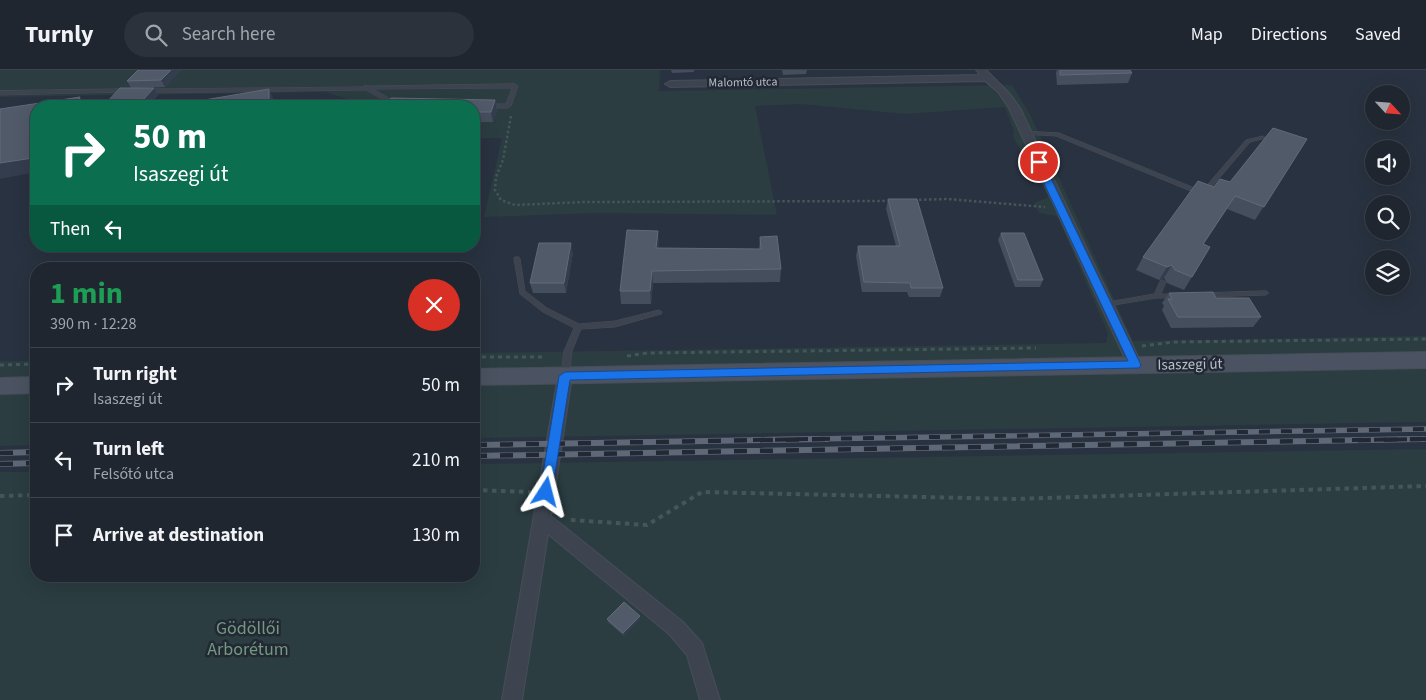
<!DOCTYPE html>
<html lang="en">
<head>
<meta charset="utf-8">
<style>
  :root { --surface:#1f2630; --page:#2c323c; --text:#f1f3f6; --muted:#a1a5ab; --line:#3c434c }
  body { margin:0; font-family:"Source Sans 3",sans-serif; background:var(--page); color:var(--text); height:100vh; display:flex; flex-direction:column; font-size:19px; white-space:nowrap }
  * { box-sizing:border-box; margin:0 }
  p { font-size:16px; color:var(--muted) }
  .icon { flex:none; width:28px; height:28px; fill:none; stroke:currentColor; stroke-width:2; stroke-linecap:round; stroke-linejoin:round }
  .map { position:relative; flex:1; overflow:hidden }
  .drawer { position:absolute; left:30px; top:192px; width:450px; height:320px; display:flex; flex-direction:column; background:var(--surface); border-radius:20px; box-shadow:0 5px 20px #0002,0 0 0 1px var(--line) }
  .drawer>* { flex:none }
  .guide { position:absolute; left:30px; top:30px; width:450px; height:152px; border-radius:20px; box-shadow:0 5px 20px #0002,0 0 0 1px var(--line); background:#0b6e4f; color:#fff; overflow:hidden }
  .needle { width:32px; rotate:116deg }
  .fabs { position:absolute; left:1365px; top:15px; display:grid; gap:10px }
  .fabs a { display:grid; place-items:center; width:45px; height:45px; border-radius:50%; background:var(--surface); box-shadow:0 5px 20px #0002,0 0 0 1px var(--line); font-size:25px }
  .pin { position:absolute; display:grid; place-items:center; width:42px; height:42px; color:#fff; margin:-21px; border:2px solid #fff; border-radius:50%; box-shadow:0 1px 5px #0007 }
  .me { position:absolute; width:55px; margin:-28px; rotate:9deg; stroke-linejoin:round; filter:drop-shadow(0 0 4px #0008) }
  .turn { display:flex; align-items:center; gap:18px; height:105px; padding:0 20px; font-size:22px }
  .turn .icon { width:65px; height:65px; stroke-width:2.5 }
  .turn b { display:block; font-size:35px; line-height:42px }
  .then { display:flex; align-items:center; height:48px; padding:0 20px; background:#0003; gap:10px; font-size:19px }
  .round { display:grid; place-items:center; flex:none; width:52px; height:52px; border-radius:26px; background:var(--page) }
  .head { display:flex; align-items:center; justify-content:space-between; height:85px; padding:0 20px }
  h1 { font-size:30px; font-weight:700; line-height:38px; color:#1e9e55 }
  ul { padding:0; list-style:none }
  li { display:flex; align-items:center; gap:15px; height:75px; padding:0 20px; border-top:1px solid var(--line) }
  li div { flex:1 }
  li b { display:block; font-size:19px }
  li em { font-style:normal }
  header { display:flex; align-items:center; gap:30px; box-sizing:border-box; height:70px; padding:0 25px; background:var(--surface); border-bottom:1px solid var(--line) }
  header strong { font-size:24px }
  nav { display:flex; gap:28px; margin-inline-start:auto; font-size:18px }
  .search { width:350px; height:45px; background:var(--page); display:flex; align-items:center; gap:12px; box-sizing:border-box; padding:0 18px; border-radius:28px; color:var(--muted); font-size:19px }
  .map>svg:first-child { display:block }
  .green { fill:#2b3d41 }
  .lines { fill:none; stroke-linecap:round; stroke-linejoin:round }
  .lane-casing { stroke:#474d59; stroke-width:1 }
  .street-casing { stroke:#474d59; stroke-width:2 }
  .secondary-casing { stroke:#474d59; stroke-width:2 }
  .path-far2 { stroke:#445658; stroke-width:2.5; stroke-dasharray:2.5 2.5; stroke-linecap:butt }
  .path-far1 { stroke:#445658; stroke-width:3; stroke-dasharray:4 4; stroke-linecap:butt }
  .path { stroke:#445658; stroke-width:4; stroke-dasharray:4.5 4.5; stroke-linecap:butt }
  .lane { fill:#3d4450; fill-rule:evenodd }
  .street { fill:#3d4450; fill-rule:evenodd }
  .secondary { fill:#4b5362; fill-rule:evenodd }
  .rail-far1-casing { stroke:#5f6876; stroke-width:5.5 }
  .rail-casing { stroke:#5f6876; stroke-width:6 }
  .rail-far1 { stroke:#222935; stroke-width:4; stroke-dasharray:11; stroke-linecap:butt }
  .rail { stroke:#222935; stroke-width:4.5; stroke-dasharray:13; stroke-linecap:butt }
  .wall { fill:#444e5d }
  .shaded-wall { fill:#343d4d }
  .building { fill:#515a69; stroke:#616a78 }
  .route { fill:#1a73e8; stroke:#114b97 }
  .labels { text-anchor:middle; stroke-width:5; stroke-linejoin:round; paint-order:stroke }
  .far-street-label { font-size:12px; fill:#babfca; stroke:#222935 }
  .street-label { font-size:15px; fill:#babfca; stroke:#222935 }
  .near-park-label { font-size:18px; fill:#73987e; stroke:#222935 }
</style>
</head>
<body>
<header>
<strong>Turnly</strong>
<div class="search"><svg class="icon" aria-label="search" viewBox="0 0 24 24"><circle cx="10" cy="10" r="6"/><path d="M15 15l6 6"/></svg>Search here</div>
<nav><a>Map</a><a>Directions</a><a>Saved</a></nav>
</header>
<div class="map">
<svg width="1426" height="630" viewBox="0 0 1426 630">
  <rect width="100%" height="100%" fill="#293240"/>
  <g class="green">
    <polygon points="0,0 660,0 659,21 1012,15 1030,44 1133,271 1426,266 1426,352 474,368 474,283 1106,273 1108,263 1059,150 1056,146 1039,143 1034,133 1049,127 1013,67 1014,62 1005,37 905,44 801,34 755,36 777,145 595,143 484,147 502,68 474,68 474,36 354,36 356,32 326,22 0,27"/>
    <polygon points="0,291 36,291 36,375 0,376"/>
    <polygon points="1426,379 1426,630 0,630 0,402 36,402 36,506 474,506 474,394"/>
  </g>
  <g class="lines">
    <defs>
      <g id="lane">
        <polygon points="515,14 518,16 511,36 508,38 486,38 483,36 486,34 506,34 512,18 373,19 399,34 400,35 398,36 395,36 366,20 147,23 144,21 147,19 363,17 365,15 368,16"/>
        <polygon points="125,19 127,20 127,22 0,25 0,21"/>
        <polygon points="1025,61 1059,63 1202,121 1246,70 1263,66 1266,68 1250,72 1205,125 1203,126 1056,66 1023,64 1023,62"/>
        <polygon points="515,187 519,187 520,189 525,221 547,238 579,254 615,251 659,240 662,242 661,244 615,257 581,259 572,281 569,306 568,308 562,308 561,306 564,281 574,258 543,242 520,224 514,189"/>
        <polygon points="1161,210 1163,210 1166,212 1161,224 1179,224 1180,226 1179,228 1156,228 1108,236 1105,234 1108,232 1154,224"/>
        <polygon points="1266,221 1269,223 1266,225 1206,227 1203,225 1206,223"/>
      </g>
      <g id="street">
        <polygon points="976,0 986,0 1010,24 1020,38 1142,295 1140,299 1135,301 1130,299 1128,295 1009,38 998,22 985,11 670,17 665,14 670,11 980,5"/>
        <polygon points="565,300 570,302 572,306 551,446 683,552 702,573 720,630 700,630 687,585 669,564 548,464 522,630 502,630 558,306 560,302"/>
      </g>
      <g id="secondary">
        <polygon points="1426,282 1426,298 474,315 474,299"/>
        <polygon points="36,307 36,323 0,324 0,308"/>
      </g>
    </defs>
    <use href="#lane" class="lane-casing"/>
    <use href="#street" class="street-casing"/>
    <use href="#secondary" class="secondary-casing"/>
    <g class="path-far2">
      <polyline points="511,46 503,90 496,107 495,120 501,130 515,135 585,132 891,131"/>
      <polyline points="914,130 947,129 1045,137"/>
    </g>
    <g class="path-far1">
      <polyline points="1142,276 1173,272 1426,269"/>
      <polyline points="627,286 647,283 1036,278"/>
      <polyline points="474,287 542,287"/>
      <polyline points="0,295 36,294"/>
    </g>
    <g class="path">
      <polyline points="474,420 531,422"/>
      <polyline points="0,426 36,425"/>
      <polyline points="571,450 647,455 702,422 1014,429 1426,416"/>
    </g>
    <use href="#lane" class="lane"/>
    <use href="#street" class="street"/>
    <use href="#secondary" class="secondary"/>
    <defs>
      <g id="rail-far1">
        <polyline points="753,370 1426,359"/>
        <polyline points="1352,370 1426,369"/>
      </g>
      <g id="rail">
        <polyline points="474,375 827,369"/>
        <polyline points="0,383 36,382"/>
        <polyline points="474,386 1422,369"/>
        <polyline points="0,394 36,393"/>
      </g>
    </defs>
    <use href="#rail-far1" class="rail-far1-casing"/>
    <use href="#rail" class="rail-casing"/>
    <use href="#rail-far1" class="rail-far1"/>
    <use href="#rail" class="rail"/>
  </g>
  <g class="wall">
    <polygon points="138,0 181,0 165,17 131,18 127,11"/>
    <polygon points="671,0 694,0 694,2 672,3"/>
    <polygon points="782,0 807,0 806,4 783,5"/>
    <polygon points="1057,0 1130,0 1132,3 1128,13 1057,15 1056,3"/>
    <polygon points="154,18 158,25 148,36 108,36 106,33"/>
    <polygon points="495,30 497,40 493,52 474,52 474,36"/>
    <polygon points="1307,69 1255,150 1227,139 1204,174 1210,177 1184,220 1167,213 1164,208 1159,210 1136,200 1143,187 1214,117 1230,112"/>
    <polygon points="888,129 943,218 940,227 909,227 907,222 862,222 856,186 858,176 896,176 886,139"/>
    <polygon points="658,161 658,178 759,179 760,167 781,199 780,212 653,213 651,234 621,234 620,221"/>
    <polygon points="1001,163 1043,210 1040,217 1015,217 998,170"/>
    <polygon points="573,183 566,223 533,223 530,213"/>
    <polygon points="1169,223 1216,228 1261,247 1253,257 1171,258 1162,240 1164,236 1162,233"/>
    <polygon points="640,546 640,549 624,566 608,552 607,549"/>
  </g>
  <g class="shaded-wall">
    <polygon points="171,0 181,0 165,17 161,10"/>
    <polygon points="154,18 158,25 148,36 142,36 140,33"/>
    <polygon points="269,19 275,32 275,36 269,36"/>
    <polygon points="80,27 87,36 77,36"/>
    <polygon points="495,30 497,40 493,52 491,42"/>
    <polygon points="36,78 36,102 0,109 0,93"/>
    <polygon points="1235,126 1227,139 1195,187 1203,174"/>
    <polygon points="658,161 659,173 657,191 656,178"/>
    <polygon points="571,173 573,183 566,223 564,213"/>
    <polygon points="1172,195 1164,208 1159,210 1167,197"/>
    <polygon points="652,201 653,213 651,234 650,221"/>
    <polygon points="640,546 640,549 624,566 623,563"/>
  </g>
  <g class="building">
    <polygon points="138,0 171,0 161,10 127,11"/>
    <polygon points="1060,0 1130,0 1132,3 1060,5"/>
    <polygon points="120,18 154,18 140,33 106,33"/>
    <polygon points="269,19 269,36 169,36"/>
    <polygon points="80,27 77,36 36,36 36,78 33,88 0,93 0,39"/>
    <polygon points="391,28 495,30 491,42 474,42 474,36 387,36"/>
    <polygon points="1273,58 1307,69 1264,137 1235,126 1203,174 1210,177 1192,207 1175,200 1172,195 1167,197 1143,187 1198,111 1214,117 1220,109 1230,112"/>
    <polygon points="888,129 917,129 943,218 911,218 910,213 864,212 858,176 900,176"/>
    <polygon points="627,160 658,161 656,178 761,179 760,167 777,166 781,199 652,201 650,221 620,221"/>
    <polygon points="1001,163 1024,163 1043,210 1018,210"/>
    <polygon points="539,173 571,173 564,213 530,213"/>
    <polygon points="1213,222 1216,228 1249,228 1261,247 1178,247 1168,229 1172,229 1169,223"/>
    <polygon points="624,532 640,546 623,563 607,549"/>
  </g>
  <polygon class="route" points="1036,90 1043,92 1141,295 1139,298 570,310 552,422 550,426 546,427 542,426 540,422 559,306 565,302 1128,291 1034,92"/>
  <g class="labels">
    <g class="far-street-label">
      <text transform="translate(743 12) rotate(-1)" y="4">Malomtó utca</text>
    </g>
    <g class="street-label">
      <text transform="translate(1190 294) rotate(-1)" y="5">Isaszegi út</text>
    </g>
    <g class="near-park-label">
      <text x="248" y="564">Gödöllői<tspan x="248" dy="21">Arborétum</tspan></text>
    </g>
  </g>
</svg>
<div class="fabs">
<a><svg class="needle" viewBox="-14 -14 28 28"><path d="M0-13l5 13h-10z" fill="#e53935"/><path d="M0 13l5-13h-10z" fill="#a1a5ab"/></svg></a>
<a><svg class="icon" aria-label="sound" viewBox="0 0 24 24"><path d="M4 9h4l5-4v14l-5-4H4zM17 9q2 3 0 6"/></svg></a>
<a><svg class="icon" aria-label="search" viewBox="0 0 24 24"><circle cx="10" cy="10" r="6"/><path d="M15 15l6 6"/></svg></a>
<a><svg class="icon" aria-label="layers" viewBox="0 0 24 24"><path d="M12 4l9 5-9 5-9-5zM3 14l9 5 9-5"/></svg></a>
</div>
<div class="pin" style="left:1039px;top:92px;background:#d93025"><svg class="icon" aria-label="arrive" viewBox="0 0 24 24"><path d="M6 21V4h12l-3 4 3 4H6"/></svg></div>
<svg class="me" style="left:546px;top:422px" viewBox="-20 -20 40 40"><path d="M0-17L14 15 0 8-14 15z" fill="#1a73e8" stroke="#fff" stroke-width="4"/></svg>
<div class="guide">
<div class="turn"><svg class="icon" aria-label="right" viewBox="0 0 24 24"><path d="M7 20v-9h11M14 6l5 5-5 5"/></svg><div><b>50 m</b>Isaszegi út</div></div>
<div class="then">Then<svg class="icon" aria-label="left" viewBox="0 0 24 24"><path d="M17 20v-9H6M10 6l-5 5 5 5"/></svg></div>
</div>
<section class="drawer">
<div class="head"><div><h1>1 min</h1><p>390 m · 12:28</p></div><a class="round" style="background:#d93025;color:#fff"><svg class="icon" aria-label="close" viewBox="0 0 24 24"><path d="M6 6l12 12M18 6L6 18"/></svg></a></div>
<ul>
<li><svg class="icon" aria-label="right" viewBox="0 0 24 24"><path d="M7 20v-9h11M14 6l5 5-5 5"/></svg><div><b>Turn right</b><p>Isaszegi út</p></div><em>50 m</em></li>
<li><svg class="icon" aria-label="left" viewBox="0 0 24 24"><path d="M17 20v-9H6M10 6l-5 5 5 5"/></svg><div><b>Turn left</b><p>Felsőtó utca</p></div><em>210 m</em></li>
<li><svg class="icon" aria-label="arrive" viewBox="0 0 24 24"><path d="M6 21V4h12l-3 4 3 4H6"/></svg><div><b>Arrive at destination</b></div><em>130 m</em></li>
</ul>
</section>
</div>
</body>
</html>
